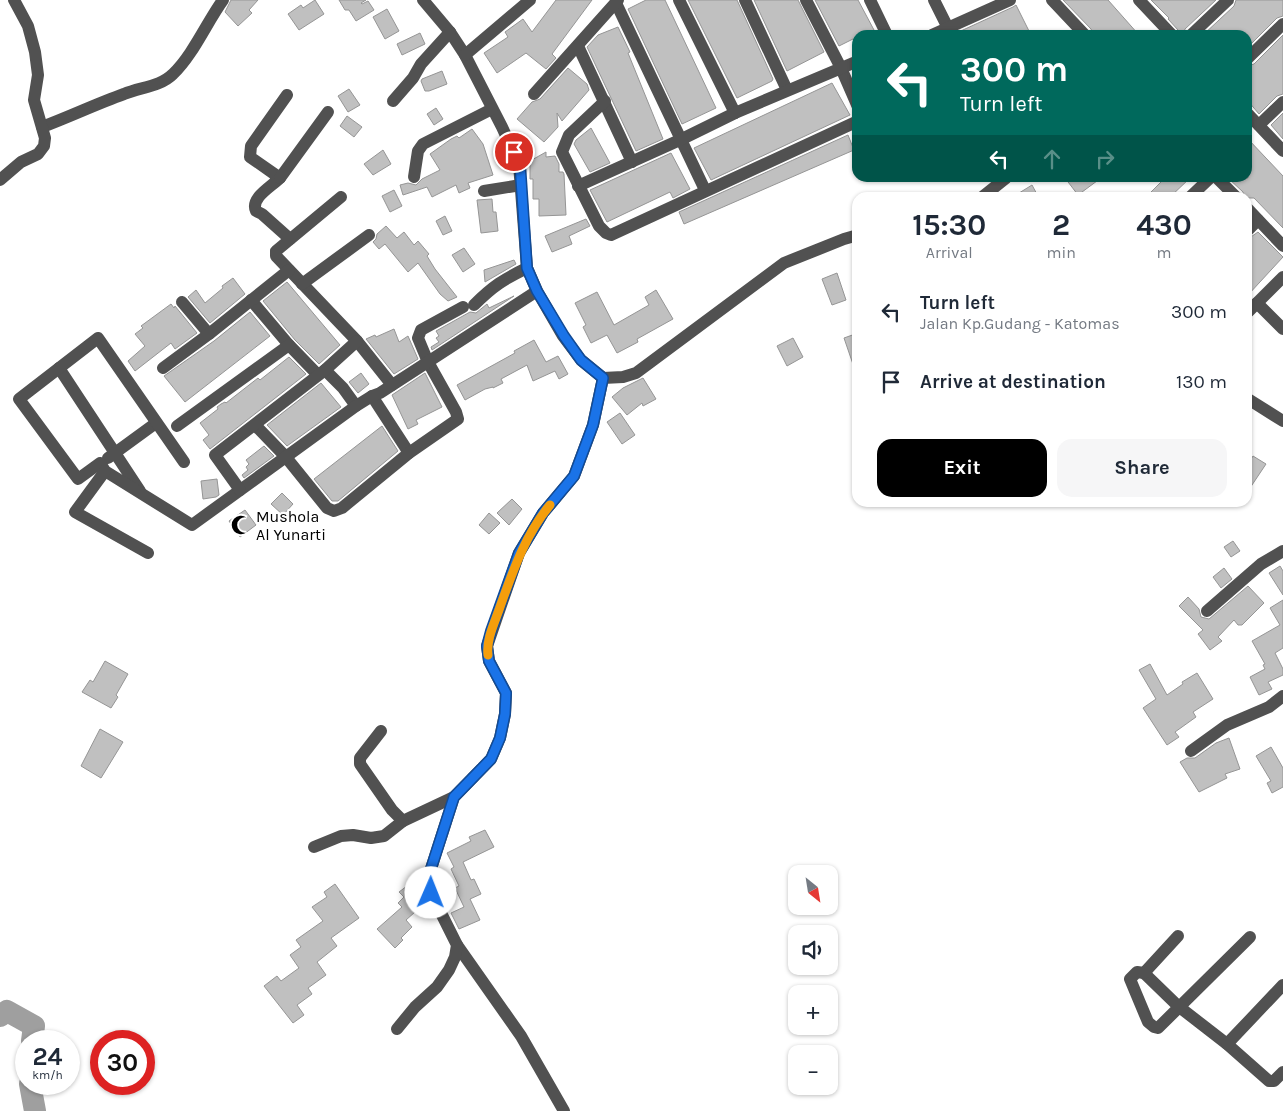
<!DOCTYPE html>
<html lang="en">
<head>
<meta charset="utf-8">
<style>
  :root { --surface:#fff; --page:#f6f6f7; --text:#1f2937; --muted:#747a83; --accent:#000 }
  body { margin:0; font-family:Karla,sans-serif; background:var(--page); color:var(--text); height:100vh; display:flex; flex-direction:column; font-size:19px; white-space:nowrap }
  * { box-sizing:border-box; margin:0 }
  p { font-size:16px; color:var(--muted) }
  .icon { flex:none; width:28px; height:28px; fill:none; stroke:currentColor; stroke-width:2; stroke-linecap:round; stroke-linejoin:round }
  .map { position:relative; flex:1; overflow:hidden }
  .panel { position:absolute; left:852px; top:192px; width:400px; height:315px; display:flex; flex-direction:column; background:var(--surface); border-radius:15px; box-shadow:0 1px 4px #0004 }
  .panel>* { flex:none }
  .banner { position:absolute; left:852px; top:30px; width:400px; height:152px; border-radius:15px; box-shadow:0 1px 4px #0004; background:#00695c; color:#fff; overflow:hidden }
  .needle { width:32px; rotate:150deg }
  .fabs { position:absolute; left:788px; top:865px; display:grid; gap:10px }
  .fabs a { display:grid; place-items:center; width:50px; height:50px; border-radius:10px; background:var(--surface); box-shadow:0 1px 4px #0004; font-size:25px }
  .speed { position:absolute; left:15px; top:1030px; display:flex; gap:10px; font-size:25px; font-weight:700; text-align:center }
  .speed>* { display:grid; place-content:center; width:65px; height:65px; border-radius:50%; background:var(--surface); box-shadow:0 1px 4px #0004; line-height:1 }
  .speed small { font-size:12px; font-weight:400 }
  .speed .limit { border:8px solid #d22; background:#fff; color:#111 }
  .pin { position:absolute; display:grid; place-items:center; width:42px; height:42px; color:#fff; margin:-21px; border:2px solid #fff; border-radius:50%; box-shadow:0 1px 5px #0007 }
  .me { position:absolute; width:55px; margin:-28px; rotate:1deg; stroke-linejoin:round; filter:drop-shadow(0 0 4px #0008) }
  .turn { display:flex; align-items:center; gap:18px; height:105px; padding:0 25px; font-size:22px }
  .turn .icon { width:65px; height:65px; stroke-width:2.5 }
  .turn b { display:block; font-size:35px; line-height:42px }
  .lanes { display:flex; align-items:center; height:48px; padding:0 25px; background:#0003; justify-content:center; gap:25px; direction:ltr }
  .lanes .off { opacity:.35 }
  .eta { display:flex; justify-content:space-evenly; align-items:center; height:85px; text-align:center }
  .eta b { font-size:30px; font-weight:700; line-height:35px }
  .primary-button { display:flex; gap:10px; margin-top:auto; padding:10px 25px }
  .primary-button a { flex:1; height:58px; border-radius:15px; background:var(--accent); color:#fff; font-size:20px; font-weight:700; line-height:58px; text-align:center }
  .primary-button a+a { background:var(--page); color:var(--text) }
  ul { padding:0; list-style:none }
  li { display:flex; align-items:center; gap:15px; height:70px; padding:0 25px }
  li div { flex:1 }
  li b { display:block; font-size:19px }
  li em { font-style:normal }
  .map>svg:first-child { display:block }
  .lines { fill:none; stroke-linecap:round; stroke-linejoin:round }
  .river { stroke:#9f9f9f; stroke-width:22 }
  .building { fill:#c0c0c0; stroke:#959595 }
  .minor { stroke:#515151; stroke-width:12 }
  .route-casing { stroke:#114b97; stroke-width:12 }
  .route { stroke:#1a73e8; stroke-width:9 }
  .slow { stroke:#f59e0b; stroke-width:9 }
  .labels { text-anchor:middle; stroke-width:4.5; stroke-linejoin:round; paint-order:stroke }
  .poi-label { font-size:16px; fill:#000; stroke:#fff; text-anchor:start }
</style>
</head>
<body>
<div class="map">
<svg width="1283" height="1111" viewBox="0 0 1283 1111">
  <rect width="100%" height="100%" fill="#fff"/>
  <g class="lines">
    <g class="river">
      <polyline points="0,1016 7,1011 34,1026 32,1041"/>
      <polyline points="30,1084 35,1111"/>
    </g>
  </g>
  <g class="building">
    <polygon points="231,0 258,0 249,10 252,13 238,26 225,12"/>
    <polygon points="315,0 324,14 299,30 288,14 301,5 303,8"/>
    <polygon points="339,0 366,0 361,3 362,4 368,1 374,10 356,21 349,10 345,10"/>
    <polygon points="556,0 592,0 552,54 556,58 546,69 526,53 497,73 484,53 508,37 505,32 523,19 532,32"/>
    <polygon points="646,0 665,0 716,108 682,124 628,9"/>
    <polygon points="688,0 737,0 773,79 772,81 737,98"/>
    <polygon points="754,0 798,0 824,52 787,71"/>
    <polygon points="815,0 858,0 874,30 864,35 858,35 858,38 854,40 853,39 839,46"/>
    <polygon points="1063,0 1108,0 1139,35 1094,35 1091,29"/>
    <polygon points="1151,0 1216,0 1185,29 1183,35 1180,35 1178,30 1168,19 1169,18"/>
    <polygon points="1236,0 1283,0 1283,16 1277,18 1248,47 1248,35 1203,35 1234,6"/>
    <polygon points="1016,5 1031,35 952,35 1013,7"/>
    <polygon points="387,9 399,31 385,39 373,17"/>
    <polygon points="618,27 630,52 628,53 663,139 636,151 587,47 598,35"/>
    <polygon points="420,33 425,44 402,55 397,44"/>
    <polygon points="1283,35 1283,94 1277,96 1259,114 1248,101 1248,66 1254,64"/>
    <polygon points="568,68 587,84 589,90 562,121 557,113 558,127 544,142 517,119 532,102 540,99"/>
    <polygon points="442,71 447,84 429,91 425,91 421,81 422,79"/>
    <polygon points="832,83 850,115 711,180 694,148"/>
    <polygon points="349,89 360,105 348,112 338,96"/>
    <polygon points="436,108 443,119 434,125 427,114"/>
    <polygon points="1283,113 1283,139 1271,125"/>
    <polygon points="347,116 362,127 354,137 340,126"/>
    <polygon points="591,128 610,163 590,172 574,144 576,140"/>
    <polygon points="472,129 483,144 493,175 468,183 470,188 459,193 456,185 432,197 427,187 403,195 400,185 408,183 416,185 422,179 440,170 430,154 451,139 457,136 459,138"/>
    <polygon points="848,135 854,150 684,224 679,212"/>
    <polygon points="1248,139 1283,176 1283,228 1254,198 1245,198 1243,192 1228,178 1248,178"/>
    <polygon points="383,150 391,164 373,175 364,164"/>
    <polygon points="546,152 546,157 555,156 559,164 559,172 563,172 564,174 566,215 539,216 539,199 533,199 533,179 530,179 530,161"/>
    <polygon points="671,153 690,189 673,198 670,192 607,222 590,190"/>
    <polygon points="1065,178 1101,178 1078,195"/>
    <polygon points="1165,178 1190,178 1169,198 1145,198"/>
    <polygon points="1032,185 1039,198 1011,198"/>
    <polygon points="394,190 402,206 390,212 382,196"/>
    <polygon points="492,199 493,212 496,212 498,231 481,233 477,200"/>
    <polygon points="445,216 452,231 443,235 436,221"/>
    <polygon points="586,219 590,226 569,236 572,244 552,252 545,236"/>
    <polygon points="386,226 397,238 404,232 414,245 418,241 429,254 427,256 435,269 457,297 448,301 440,294 418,263 408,272 385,244 379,249 373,242 376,239 377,234"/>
    <polygon points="1258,232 1283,257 1248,295 1248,239"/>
    <polygon points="464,248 475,264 463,272 452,255"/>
    <polygon points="514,260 516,264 485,282 484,270"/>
    <polygon points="837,273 846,300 832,305 822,279"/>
    <polygon points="233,278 245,294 210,323 188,297 196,290 205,303 223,288 222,286"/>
    <polygon points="287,282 340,345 319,364 295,340 263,301"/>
    <polygon points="656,290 673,319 637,339 638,342 617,353 607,335 591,343 583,327 586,325 575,303 597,292 614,325 649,305 645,297"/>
    <polygon points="514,296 432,350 431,347 439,342 436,338 439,336 436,331 470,312 476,313 487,304 489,308"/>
    <polygon points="171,304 174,308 175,306 197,333 175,349 171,343 135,371 128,361 145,346 135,334 143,328 141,326"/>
    <polygon points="250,312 270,336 185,402 164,376 214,341"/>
    <polygon points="394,329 399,342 408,336 418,359 394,374 366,339 375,335 376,337"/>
    <polygon points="858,333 858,373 856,373 844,338"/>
    <polygon points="793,338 803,357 787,366 777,346"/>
    <polygon points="534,340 546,362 558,356 568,374 559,379 555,371 533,381 527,365 501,379 503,383 493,388 493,387 485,389 465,400 457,385 506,358 515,353 514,351"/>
    <polygon points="289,357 306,374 210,449 203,440 209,435 200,423 218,409 217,407 221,404 225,402 226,403 258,378 260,380"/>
    <polygon points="361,373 369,384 358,393 349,382"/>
    <polygon points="425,373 442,407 416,420 418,424 408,429 392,395"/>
    <polygon points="643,378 656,399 643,406 642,403 627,415 612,397 623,388"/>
    <polygon points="321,383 341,407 287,446 267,425"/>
    <polygon points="620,413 635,435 622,444 607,422"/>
    <polygon points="382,426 398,451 338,501 332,501 314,479"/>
    <polygon points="264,446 274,456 244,478 242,475 248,470 246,467 249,464 246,460"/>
    <polygon points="1253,456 1266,464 1248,491 1248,464"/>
    <polygon points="217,479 219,495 216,497 203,499 201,481"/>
    <polygon points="282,493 293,504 283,515 271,504"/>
    <polygon points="512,499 522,509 509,525 497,513"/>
    <polygon points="245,510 256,525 240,537 229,521"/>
    <polygon points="489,513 500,523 489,534 479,525"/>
    <polygon points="1233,541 1240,551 1231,557 1224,547"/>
    <polygon points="1280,566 1283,571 1283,595 1269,573"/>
    <polygon points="1224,568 1232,579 1221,588 1213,577"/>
    <polygon points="1248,586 1264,603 1242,625 1238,625 1234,620 1218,637 1222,641 1210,650 1198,634 1203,630 1179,606 1188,597 1199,609 1201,617 1209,619"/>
    <polygon points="1283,600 1283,648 1275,653 1283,669 1283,675 1268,682 1272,689 1259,695 1250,677 1265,669 1263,665 1265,664 1252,641 1280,625 1270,608"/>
    <polygon points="105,661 128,674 116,695 118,697 111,708 82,692 90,680 93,682"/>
    <polygon points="1150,664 1167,695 1183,684 1182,682 1197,673 1213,699 1193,712 1196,717 1175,732 1179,737 1167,745 1143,708 1156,699 1139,670"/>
    <polygon points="100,729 123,742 101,778 81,766"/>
    <polygon points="1229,738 1240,769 1225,774 1227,778 1199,792 1180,762 1187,758 1195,758 1216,743"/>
    <polygon points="1271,747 1283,768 1283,787 1272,793 1267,783 1271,781 1256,756"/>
    <polygon points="485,830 494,847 463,862 471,880 474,879 481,894 470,899 480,920 459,929 451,913 464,907 455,888 459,886 451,869 454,867 447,853 471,841 469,837"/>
    <polygon points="335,884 359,918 331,938 337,946 317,962 326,975 308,988 312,994 297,1005 304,1015 293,1023 264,986 277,976 281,981 299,968 290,955 301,947 296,940 323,921 312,907 327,897 324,892"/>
    <polygon points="407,886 421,901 412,909 415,912 406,920 412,927 401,938 403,940 395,948 377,929 402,907 398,903 404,897 399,892"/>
  </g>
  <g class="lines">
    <g class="minor">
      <polyline points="423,0 450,32 465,55 502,127 519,164 527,268 537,291 563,336 581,360 603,378 623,377 636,373 784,263 844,239 858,235"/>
      <polyline points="679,0 735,113"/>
      <polyline points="745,0 787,90"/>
      <polyline points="806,0 841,68 858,107"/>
      <polyline points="870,0 887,35"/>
      <polyline points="934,0 948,28"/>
      <polyline points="1052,0 1085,35"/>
      <polyline points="1139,0 1172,35"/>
      <polyline points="616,3 705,190"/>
      <polyline points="932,35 1010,0"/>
      <polyline points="1191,35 1228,0"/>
      <polyline points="578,46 632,162"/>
      <polyline points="465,55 530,0"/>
      <polyline points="1248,58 1283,24"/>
      <polyline points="534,94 618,0"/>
      <path d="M 287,95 L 251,146 L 250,157 L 280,178 C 271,187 250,198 256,211 L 262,214 L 290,239"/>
      <polyline points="393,101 413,78 421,64 450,32"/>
      <polyline points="605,101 569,135 562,152 599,226 606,233 611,235 858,121"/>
      <polyline points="1248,114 1283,151"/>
      <polyline points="1259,125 1283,102"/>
      <path d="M 42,127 C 69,117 96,104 124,94 C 140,87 160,87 173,74 C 193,55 207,22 223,0"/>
      <polyline points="414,177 418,151 423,144 492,109"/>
      <polyline points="280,178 328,112"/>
      <polyline points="1217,178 1237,198"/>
      <polyline points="0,180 21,162 38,154 44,146 45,138 34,100 38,75 35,52 28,26 14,0"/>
      <polyline points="578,186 682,139 735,113 858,61"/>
      <polyline points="484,191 521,185"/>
      <polyline points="341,197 276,251 276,256 357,341 392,385"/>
      <polyline points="981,198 1006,178"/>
      <polyline points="1189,198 1210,178"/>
      <polyline points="1248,209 1283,246"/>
      <polyline points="1248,230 1258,220"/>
      <polyline points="302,284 369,235"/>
      <polyline points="251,300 289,345 318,375"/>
      <polyline points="182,302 209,334"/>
      <polyline points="1257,303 1283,329"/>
      <path d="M 474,305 C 493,286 504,279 527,268"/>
      <polyline points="1248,312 1283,277"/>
      <polyline points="59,368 140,491"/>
      <polyline points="163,368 209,334 289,270"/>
      <polyline points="325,370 343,388 356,406"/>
      <polyline points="372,396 409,453"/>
      <polyline points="1248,399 1283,421"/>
      <polyline points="255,425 285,456 327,508 334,511 342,508 409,453 458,419 456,412 428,362 418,338 421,330 463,307"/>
      <polyline points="177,426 289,345"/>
      <polyline points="108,458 156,423"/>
      <polyline points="184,462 98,338 19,399 78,479 100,463 105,471 192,525 356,406 372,396 380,393 537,291"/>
      <polyline points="105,471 75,512 148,553"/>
      <polyline points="240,490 215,455 325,370 357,341"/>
      <polyline points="1207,611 1261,564 1283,551"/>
      <polyline points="381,731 360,758 360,764 392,810 403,821 454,797"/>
      <polyline points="1191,751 1227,725 1269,707 1283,696"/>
      <polyline points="314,847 341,836 353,835 371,838 384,836 403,821"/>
      <polyline points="1250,937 1158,1028 1154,1027 1148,1022 1130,979 1137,972 1144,973 1178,1006 1227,1044 1269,1081 1274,1081 1283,1072"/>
      <polyline points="457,945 521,1036 564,1111"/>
      <polyline points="1144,973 1178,936"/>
      <polyline points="397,1029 415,1007 437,987 449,970 455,957 457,945 431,893 428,878 454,797 491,759 500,738 505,714 506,693 489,661 487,646 519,553 543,513 574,476 593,425 603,378"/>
      <polyline points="1227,1044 1283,985"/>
    </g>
  </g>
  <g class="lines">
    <defs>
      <polyline id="route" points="431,893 428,878 454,797 491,759 500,738 505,714 506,693 489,661 487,646 491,631 519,553 543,513 574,476 593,425 603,378 581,360 564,336 537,291 527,268 520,164 514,152"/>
    </defs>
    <use href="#route" class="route-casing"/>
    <use href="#route" class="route"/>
    <path class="slow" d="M 488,655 C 486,639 495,622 500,607 C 513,571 525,535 550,505"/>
  </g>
  <defs>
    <symbol id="mosque-bare" viewBox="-9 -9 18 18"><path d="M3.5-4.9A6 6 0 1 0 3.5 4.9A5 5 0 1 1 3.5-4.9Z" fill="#000" stroke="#fff" stroke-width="2.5" paint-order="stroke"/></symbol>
  </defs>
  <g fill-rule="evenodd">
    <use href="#mosque-bare" x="227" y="511" width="28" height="28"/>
  </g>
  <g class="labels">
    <g class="poi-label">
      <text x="256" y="522">Mushola<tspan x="256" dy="18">Al Yunarti</tspan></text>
    </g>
  </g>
</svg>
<div class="fabs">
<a><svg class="needle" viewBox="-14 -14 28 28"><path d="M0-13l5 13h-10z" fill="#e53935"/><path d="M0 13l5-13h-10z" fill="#747a83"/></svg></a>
<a><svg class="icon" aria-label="sound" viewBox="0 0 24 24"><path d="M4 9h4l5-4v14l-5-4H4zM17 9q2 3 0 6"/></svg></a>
<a>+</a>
<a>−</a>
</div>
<div class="speed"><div>24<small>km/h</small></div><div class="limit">30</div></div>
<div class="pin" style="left:514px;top:152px;background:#d93025"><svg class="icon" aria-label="arrive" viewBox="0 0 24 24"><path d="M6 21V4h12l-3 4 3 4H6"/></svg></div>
<svg class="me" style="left:431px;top:893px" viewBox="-20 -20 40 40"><circle r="19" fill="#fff"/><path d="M0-13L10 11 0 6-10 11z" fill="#1a73e8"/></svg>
<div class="banner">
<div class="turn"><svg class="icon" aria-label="left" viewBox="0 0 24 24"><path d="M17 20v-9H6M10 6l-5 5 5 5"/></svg><div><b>300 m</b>Turn left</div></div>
<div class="lanes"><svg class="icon" aria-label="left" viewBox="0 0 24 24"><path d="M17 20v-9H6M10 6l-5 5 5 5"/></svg><svg class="icon off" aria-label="ahead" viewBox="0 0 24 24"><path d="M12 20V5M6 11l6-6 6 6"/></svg><svg class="icon off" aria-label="right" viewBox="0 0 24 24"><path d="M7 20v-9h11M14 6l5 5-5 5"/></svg></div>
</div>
<section class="panel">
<div class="eta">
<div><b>15:30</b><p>Arrival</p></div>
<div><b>2</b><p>min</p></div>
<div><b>430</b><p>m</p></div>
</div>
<ul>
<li><svg class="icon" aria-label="left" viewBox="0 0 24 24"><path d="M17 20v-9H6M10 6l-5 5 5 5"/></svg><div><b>Turn left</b><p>Jalan Kp.Gudang - Katomas</p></div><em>300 m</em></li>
<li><svg class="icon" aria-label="arrive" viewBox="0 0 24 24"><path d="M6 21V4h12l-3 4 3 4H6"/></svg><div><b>Arrive at destination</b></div><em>130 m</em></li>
</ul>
<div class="primary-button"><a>Exit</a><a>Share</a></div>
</section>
</div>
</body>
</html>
